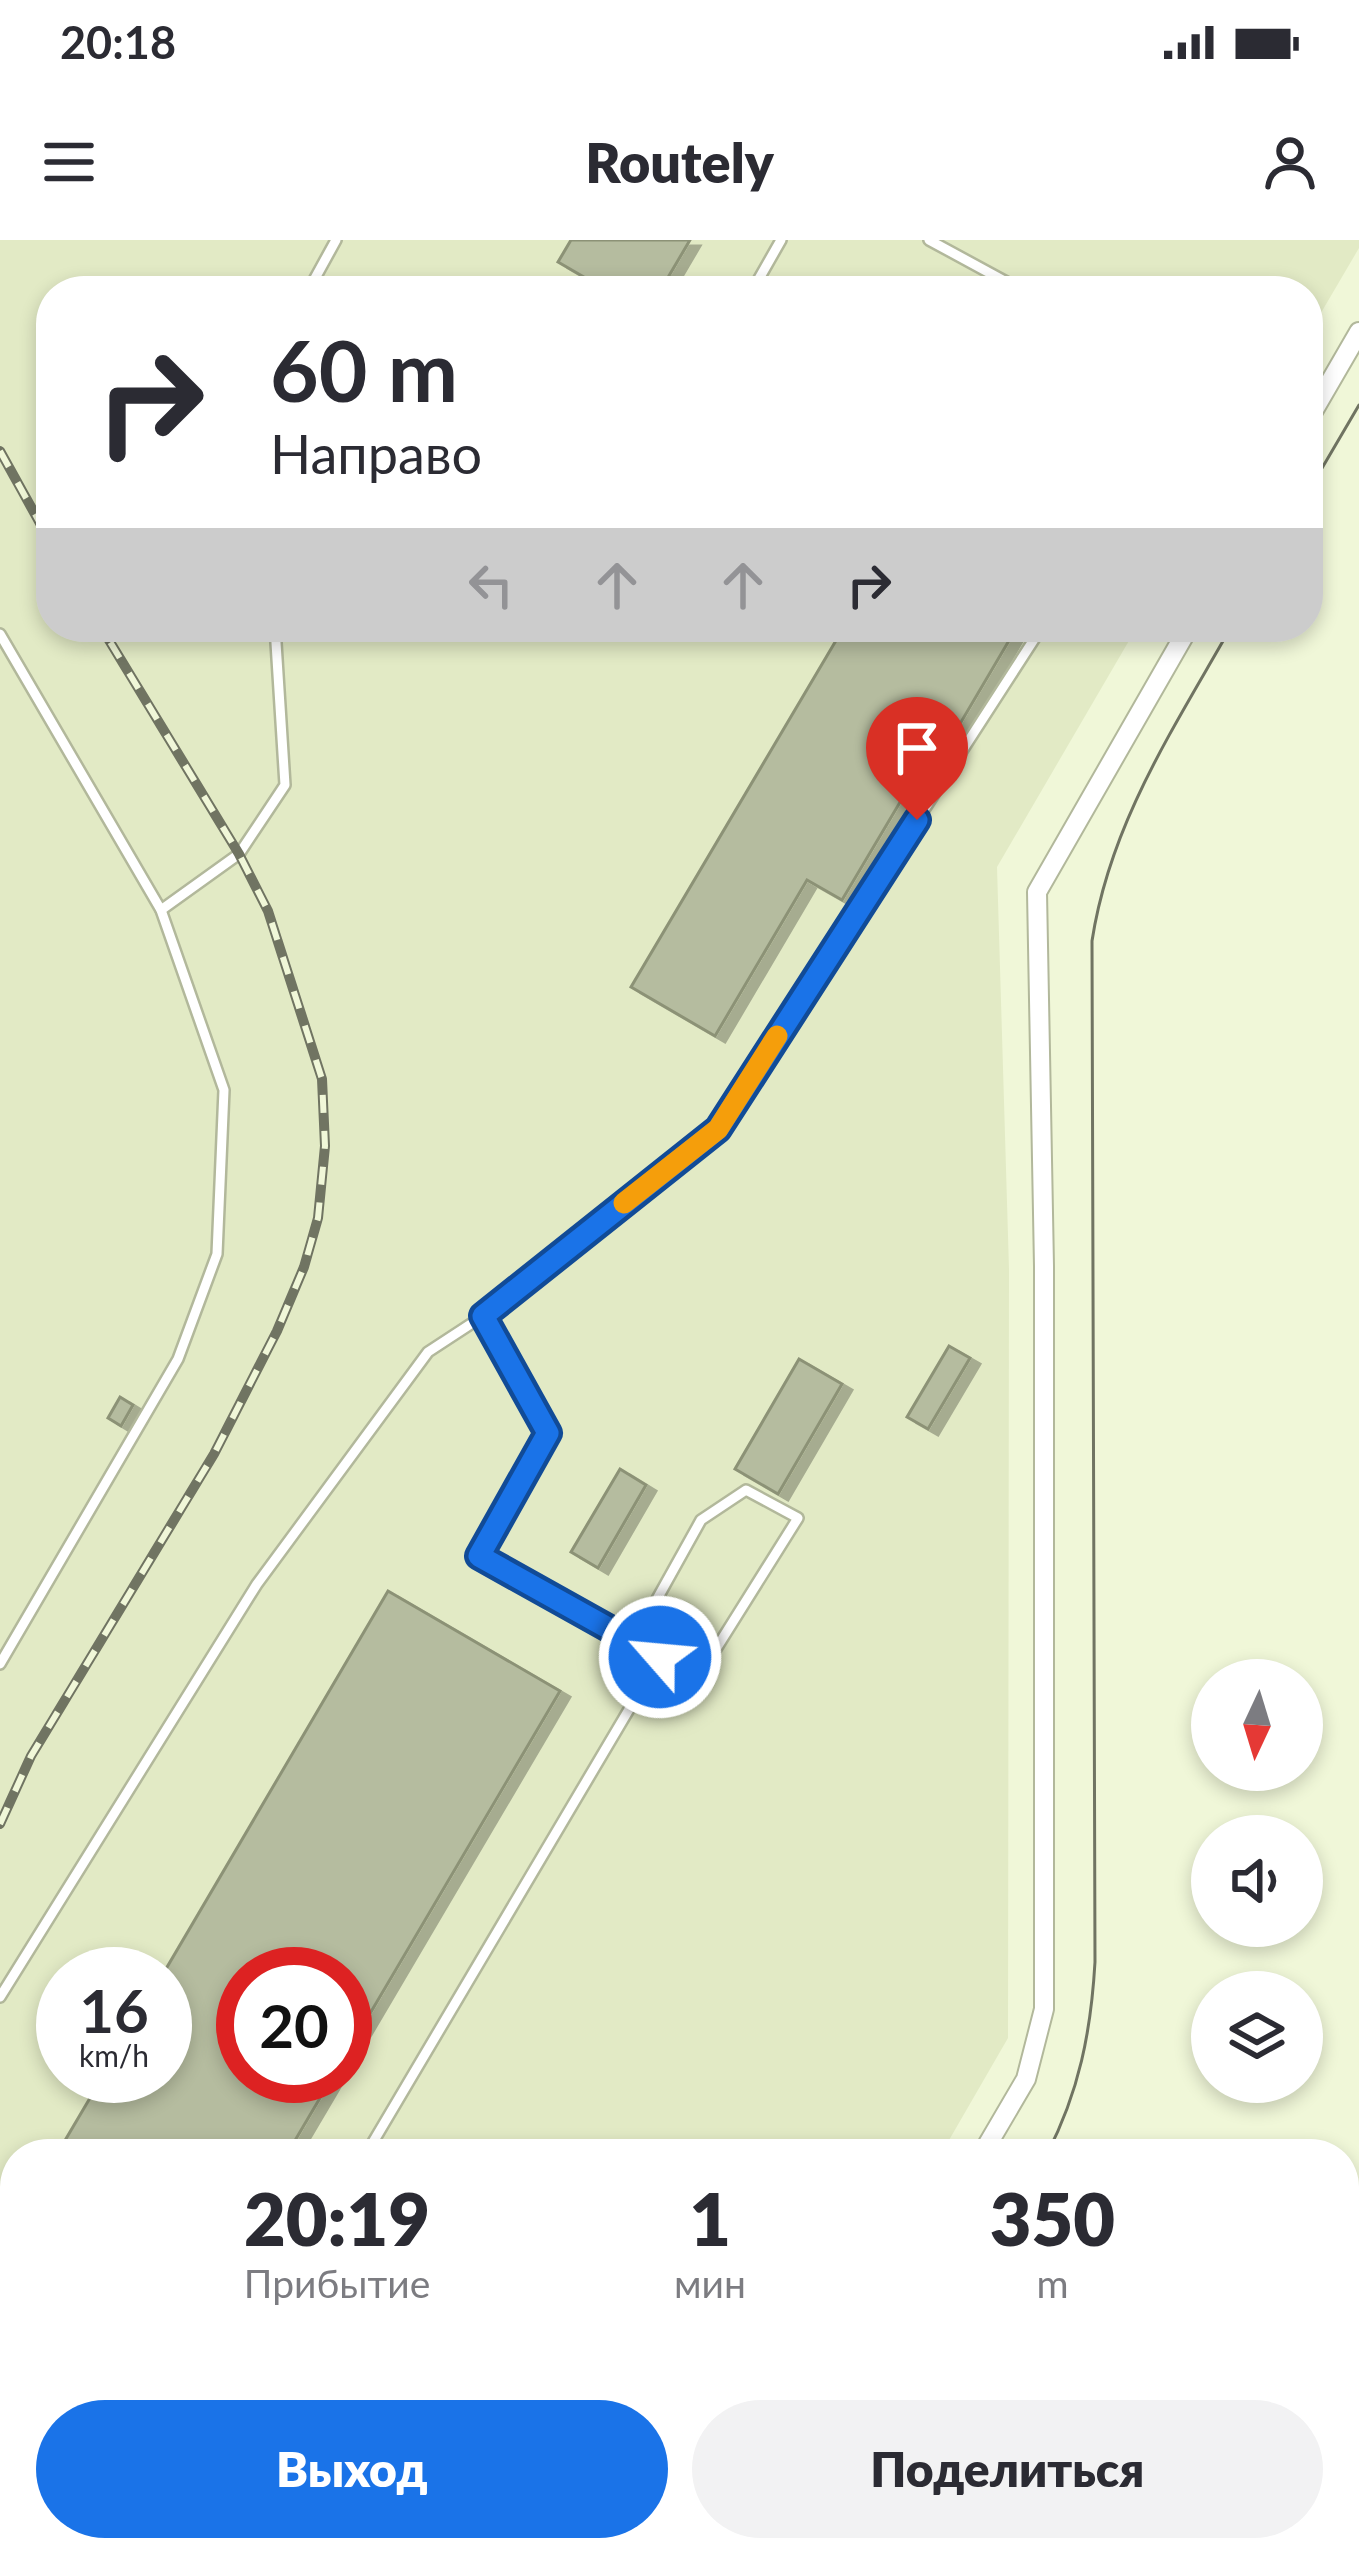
<!DOCTYPE html>
<html lang="ru">
<head>
<meta charset="utf-8">
<style>
  :root { --surface:#fff; --page:#f2f2f3; --text:#2b2b33; --muted:#7c7c81; --accent:#1a73e8 }
  body { margin:0; font-family:Lato,sans-serif; background:var(--page); color:var(--text); height:100vh; display:flex; flex-direction:column; font-size:45px; white-space:nowrap }
  * { box-sizing:border-box; margin:0 }
  p { font-size:39px; color:var(--muted) }
  .icon { flex:none; width:66px; height:66px; fill:none; stroke:currentColor; stroke-width:2; stroke-linecap:round; stroke-linejoin:round }
  .map { position:relative; flex:1; overflow:hidden }
  .sheet { position:absolute; left:0px; top:1899px; width:1359px; height:423px; display:flex; flex-direction:column; background:var(--surface); border-radius:48px 48px 0 0; box-shadow:0 6px 18px #0003 }
  .sheet>* { flex:none }
  .top-card { position:absolute; left:36px; top:36px; width:1287px; height:366px; border-radius:48px; box-shadow:0 6px 18px #0003; background:#fff; color:var(--text); overflow:hidden }
  .needle { width:78px; rotate:184deg }
  .fabs { position:absolute; left:1191px; top:1419px; display:grid; gap:24px }
  .fabs a { display:grid; place-items:center; width:132px; height:132px; border-radius:50%; background:var(--surface); box-shadow:0 6px 18px #0003; font-size:60px }
  .speed { position:absolute; left:36px; top:1707px; display:flex; gap:24px; font-size:60px; font-weight:700; text-align:center }
  .speed>* { display:grid; place-content:center; width:156px; height:156px; border-radius:50%; background:var(--surface); box-shadow:0 6px 18px #0003; line-height:1 }
  .speed small { font-size:30px; font-weight:400 }
  .speed .limit { border:18px solid #d22; background:#fff; color:#111 }
  .pin { position:absolute; display:grid; place-items:center; width:102px; height:102px; color:#fff; margin:-123px -51px; border-radius:50% 50% 50% 0; rotate:-45deg; box-shadow:0 0 12px #0007 }
  .pin .icon { rotate:45deg }
  .me { position:absolute; width:132px; margin:-66px; rotate:297deg; stroke-linejoin:round; filter:drop-shadow(0 0 9px #0008) }
  .turn { display:flex; align-items:center; gap:42px; height:252px; padding:0 36px; font-size:54px }
  .turn .icon { width:156px; height:156px; stroke-width:2.5 }
  .turn b { display:block; font-size:84px; line-height:102px }
  .lanes { display:flex; align-items:center; height:114px; padding:0 36px; background:#0003; justify-content:center; gap:60px; direction:ltr }
  .lanes .off { opacity:.35 }
  .eta { display:flex; justify-content:space-evenly; align-items:center; height:204px; text-align:center }
  .eta b { font-size:72px; font-weight:800; line-height:84px }
  .primary-button { display:flex; gap:24px; margin-top:auto; padding:24px 36px }
  .primary-button a { flex:1; height:138px; border-radius:72px; background:var(--accent); color:#fff; font-size:48px; font-weight:800; line-height:138px; text-align:center }
  .primary-button a+a { background:var(--page); color:var(--text) }
  .status { display:flex; justify-content:space-between; align-items:center; height:84px; padding:0 60px; background:var(--surface); direction:ltr }
  .status svg { height:33px; fill:currentColor }
  header { display:flex; justify-content:space-between; align-items:center; height:156px; padding:0 36px; background:var(--surface); font-size:54px; font-weight:800 }
  .map>svg:first-child { display:block }
  .built { fill:#e2eac5; fill-rule:evenodd }
  .building { fill:#b5bc9f; stroke:#8c9276; stroke-width:3; filter:url(#shadow) }
  .lines { fill:none; stroke-linecap:round; stroke-linejoin:round }
  .service-casing { stroke:#b2b89b; stroke-width:14 }
  .minor-casing { stroke:#b2b89b; stroke-width:22 }
  .service { stroke:#fff; stroke-width:9 }
  .minor { stroke:#fff; stroke-width:18 }
  .tram { stroke:#707462; stroke-width:3 }
  .rail-casing { stroke:#707462; stroke-width:10 }
  .rail { stroke:#f0f7d8; stroke-width:6; stroke-dasharray:18; stroke-linecap:butt }
  .route-casing { stroke:#114b97; stroke-width:30 }
  .route { stroke:#1a73e8; stroke-width:21 }
  .slow { stroke:#f59e0b; stroke-width:21 }
</style>
</head>
<body>
<div class="status"><b>20:18</b><svg viewBox="0 0 49 12"><path d="M0 12V9h3v3zM5 12V6h3v6zM10 12V3h3v9zM15 12V0h3v12zM26 1h20v11H26zM47 4h2v5h-2z"/></svg></div>
<header><svg class="icon" aria-label="menu" viewBox="0 0 24 24"><path d="M4 6h16M4 12h16M4 18h16"/></svg>Routely<svg class="icon" aria-label="person" viewBox="0 0 24 24"><circle cx="12" cy="8" r="4"/><path d="M4 21q1-7 8-7t8 7"/></svg></header>
<div class="map">
<svg width="1359" height="2320" viewBox="0 0 1359 2320">
  <defs>
    <filter id="shadow"><feDropShadow dx="10" dy="6" stdDeviation="0" flood-color="#0004"/></filter>
  </defs>
  <rect width="100%" height="100%" fill="#f0f7d8"/>
  <path class="built" d="M 0,0 L 1359,0 L 1359,8 L 1308,95 L 1308,51 L 51,51 L 51,387 L 1137,387 L 997,627 L 1009,1029 L 1008,1798 L 941,1914 L 15,1914 L 15,2307 L 712,2307 L 704,2320 L 0,2320 ZM 63,1734 L 165,1734 L 165,1836 L 63,1836 ZM 243,1734 L 345,1734 L 345,1836 L 243,1836 Z"/>
  <g class="building">
    <polygon points="571,0 690,0 660,51 608,51 558,22"/>
    <polygon points="844,387 1017,387 944,511 934,505 842,660 807,640 715,796 631,747"/>
    <polygon points="949,1106 970,1118 928,1189 907,1177"/>
    <polygon points="799,1119 842,1144 778,1254 735,1229"/>
    <polygon points="120,1157 133,1165 121,1186 108,1178"/>
    <polygon points="620,1229 646,1245 598,1328 571,1312"/>
    <polygon points="388,1351 560,1451 345,1816 345,1734 243,1734 243,1836 333,1836 287,1914 57,1914 103,1836 165,1836 163,1734"/>
    <polygon points="15,1986 15,2059 0,2050 0,2011"/>
  </g>
  <g class="lines">
    <defs>
      <g id="service">
        <polyline points="929,0 1023,51"/>
        <polyline points="308,51 336,0"/>
        <polyline points="752,51 781,0"/>
        <polyline points="0,394 161,670 224,850 217,1014 178,1119 0,1424"/>
        <polyline points="161,670 239,614 285,545 275,387"/>
        <polyline points="483,1076 548,1193 479,1316 632,1404 660,1417 709,1420 798,1278 746,1250 701,1280 632,1404"/>
        <polyline points="0,1757 257,1344 428,1112 483,1076 718,889 1042,387"/>
        <polyline points="366,1914 660,1417"/>
        <polyline points="0,2090 15,2099"/>
      </g>
      <g id="minor">
        <polyline points="1308,180 1359,92"/>
        <polyline points="982,1914 1026,1839 1044,1769 1044,1026 1037,652 1189,387"/>
        <polyline points="747,2320 755,2307"/>
      </g>
    </defs>
    <use href="#service" class="service-casing"/>
    <use href="#minor" class="minor-casing"/>
    <use href="#service" class="service"/>
    <use href="#minor" class="minor"/>
    <g class="tram">
      <polyline points="1308,252 1359,165"/>
      <path d="M 1047,1914 C 1079,1852 1091,1792 1095,1722 L 1092,701 C 1110,583 1174,488 1231,387"/>
      <polyline points="795,2320 803,2307"/>
    </g>
    <defs>
      <g id="rail">
        <polyline points="0,211 51,303"/>
        <polyline points="0,1584 31,1516 214,1214 277,1091 304,1027 318,978 325,906 322,839 268,671 239,614 101,387"/>
      </g>
    </defs>
    <use href="#rail" class="rail-casing"/>
    <use href="#rail" class="rail"/>
  </g>
  <g class="lines">
    <defs>
      <polyline id="route" points="660,1417 479,1316 548,1193 483,1076 718,889 917,580"/>
    </defs>
    <use href="#route" class="route-casing"/>
    <use href="#route" class="route"/>
    <polyline class="slow" points="624,963 718,889 777,796"/>
  </g>
</svg>
<div class="fabs">
<a><svg class="needle" viewBox="-14 -14 28 28"><path d="M0-13l5 13h-10z" fill="#e53935"/><path d="M0 13l5-13h-10z" fill="#7c7c81"/></svg></a>
<a><svg class="icon" aria-label="sound" viewBox="0 0 24 24"><path d="M4 9h4l5-4v14l-5-4H4zM17 9q2 3 0 6"/></svg></a>
<a><svg class="icon" aria-label="layers" viewBox="0 0 24 24"><path d="M12 4l9 5-9 5-9-5zM3 14l9 5 9-5"/></svg></a>
</div>
<div class="speed"><div>16<small>km/h</small></div><div class="limit">20</div></div>
<div class="pin" style="left:917px;top:580px;background:#d93025"><svg class="icon" aria-label="arrive" viewBox="0 0 24 24"><path d="M6 21V4h12l-3 4 3 4H6"/></svg></div>
<svg class="me" style="left:660px;top:1417px" viewBox="-20 -20 40 40"><circle r="17" fill="#1a73e8" stroke="#fff" stroke-width="3"/><path d="M0-11L8 9 0 5-8 9z" fill="#fff"/></svg>
<div class="top-card">
<div class="turn"><svg class="icon" aria-label="right" viewBox="0 0 24 24"><path d="M7 20v-9h11M14 6l5 5-5 5"/></svg><div><b>60 m</b>Направо</div></div>
<div class="lanes"><svg class="icon off" aria-label="left" viewBox="0 0 24 24"><path d="M17 20v-9H6M10 6l-5 5 5 5"/></svg><svg class="icon off" aria-label="ahead" viewBox="0 0 24 24"><path d="M12 20V5M6 11l6-6 6 6"/></svg><svg class="icon off" aria-label="ahead" viewBox="0 0 24 24"><path d="M12 20V5M6 11l6-6 6 6"/></svg><svg class="icon" aria-label="right" viewBox="0 0 24 24"><path d="M7 20v-9h11M14 6l5 5-5 5"/></svg></div>
</div>
<section class="sheet">
<div class="eta">
<div><b>20:19</b><p>Прибытие</p></div>
<div><b>1</b><p>мин</p></div>
<div><b>350</b><p>m</p></div>
</div>
<div class="primary-button"><a>Выход</a><a>Поделиться</a></div>
</section>
</div>
</body>
</html>
